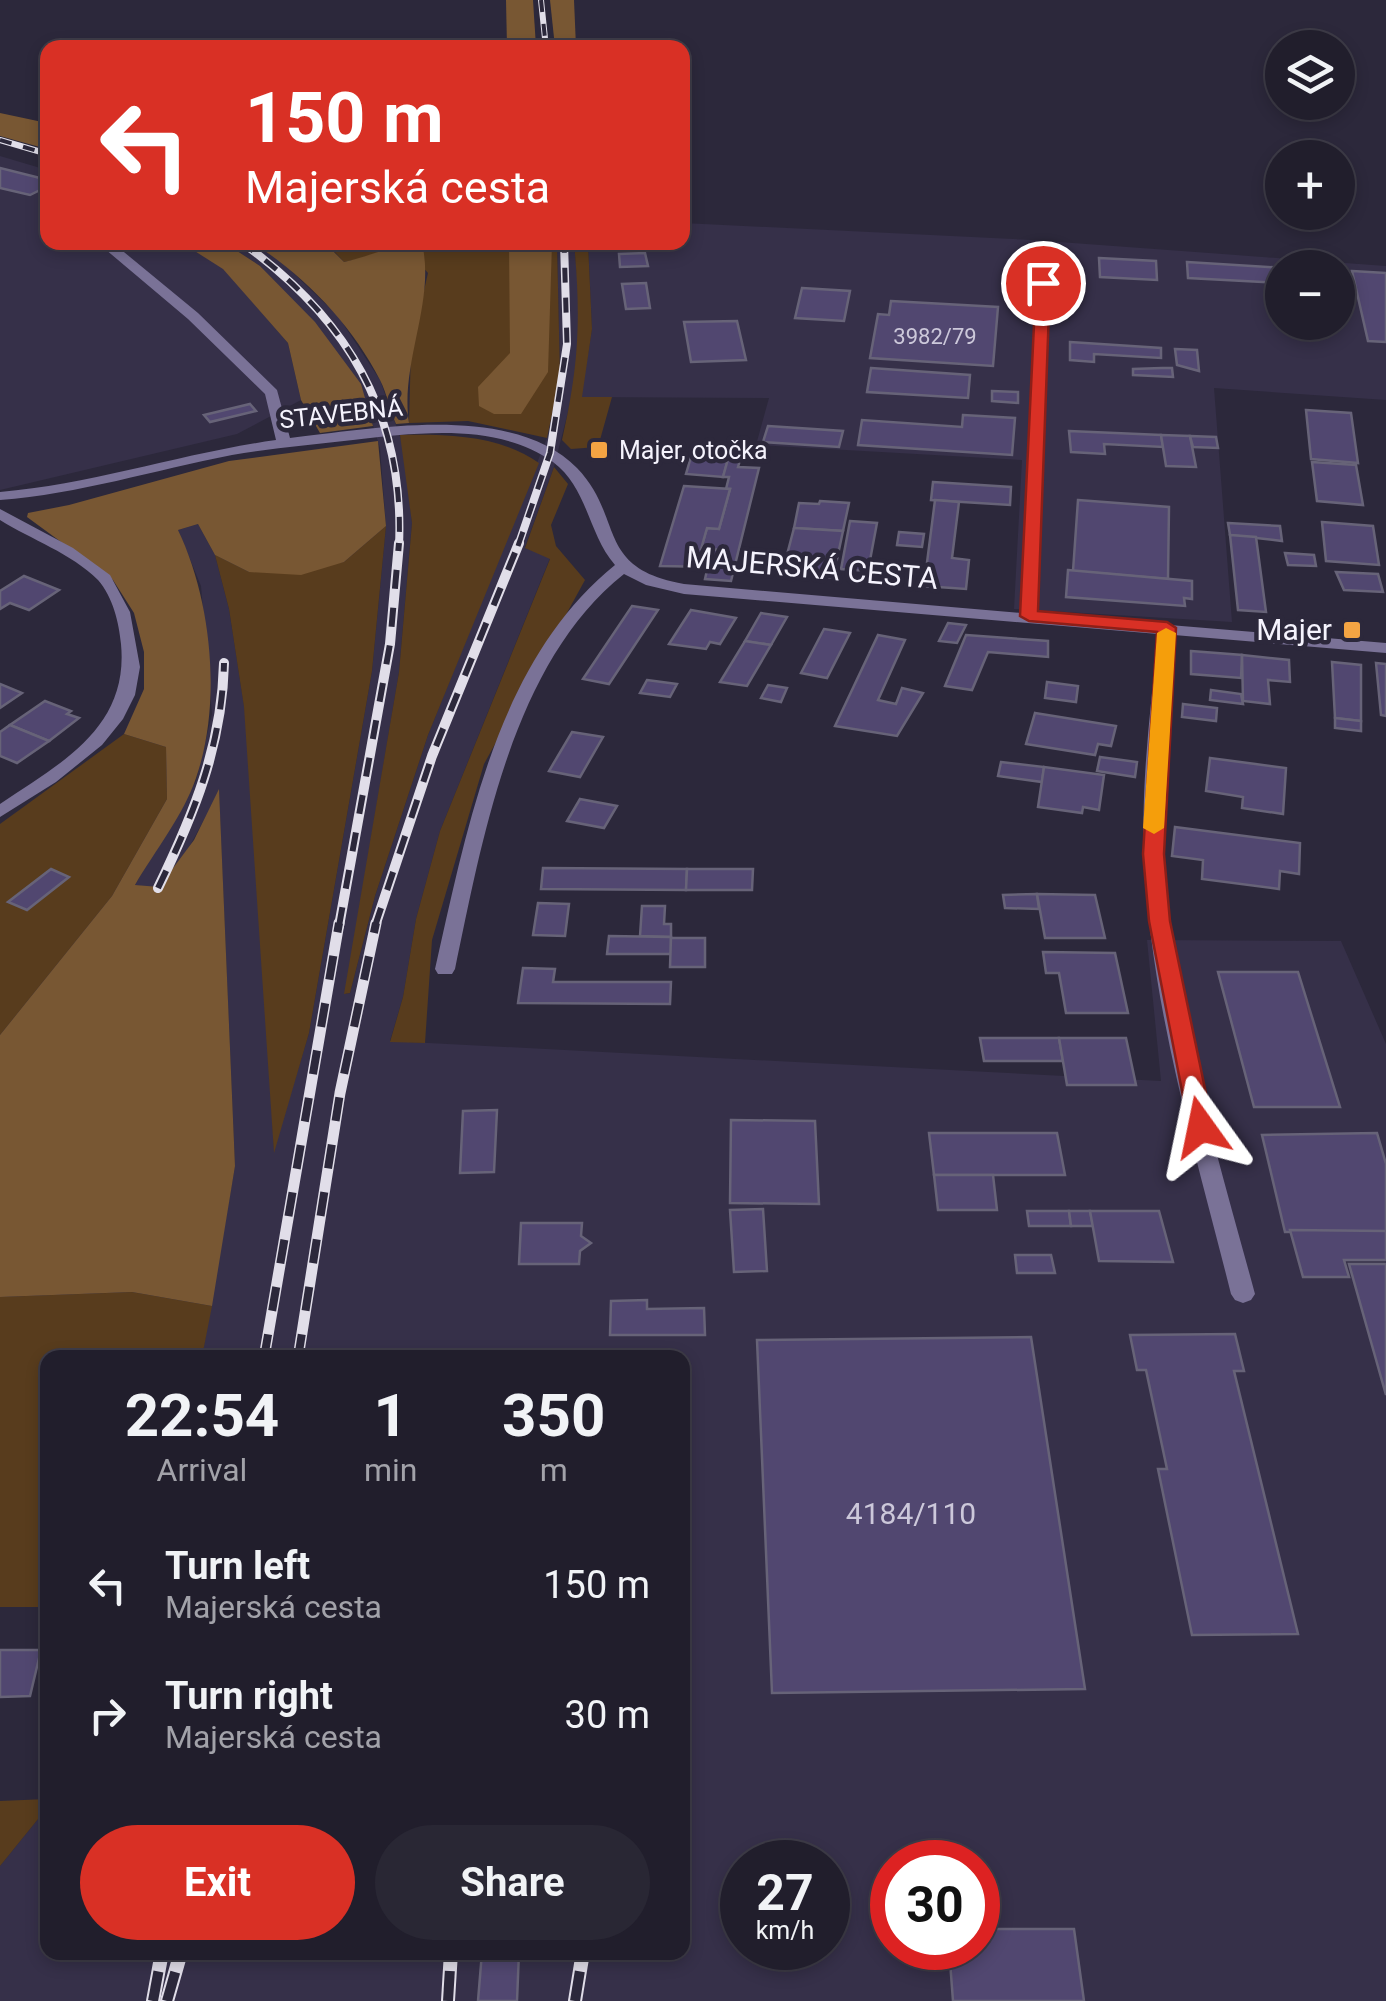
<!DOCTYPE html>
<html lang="en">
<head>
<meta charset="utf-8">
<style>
  :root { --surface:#211e2c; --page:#292734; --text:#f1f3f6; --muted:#a2a2a9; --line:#3e3c48; --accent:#d93025 }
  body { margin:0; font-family:Roboto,sans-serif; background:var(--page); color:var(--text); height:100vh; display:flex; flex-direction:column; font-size:38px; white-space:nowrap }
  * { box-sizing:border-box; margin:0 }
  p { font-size:32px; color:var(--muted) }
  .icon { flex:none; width:55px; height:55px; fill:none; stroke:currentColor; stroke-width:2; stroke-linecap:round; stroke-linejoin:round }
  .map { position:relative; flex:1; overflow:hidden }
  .sheet { position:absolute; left:40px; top:1350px; width:650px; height:610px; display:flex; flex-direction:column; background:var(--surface); border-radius:20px; box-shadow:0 5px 15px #0003,0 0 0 2px var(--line) }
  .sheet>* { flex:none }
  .guide { position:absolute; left:40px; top:40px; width:650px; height:210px; border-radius:20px; box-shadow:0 5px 15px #0003,0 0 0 2px var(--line); background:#d93025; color:#fff; overflow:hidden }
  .fabs { position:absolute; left:1265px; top:30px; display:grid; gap:20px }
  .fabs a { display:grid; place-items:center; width:90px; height:90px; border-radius:50%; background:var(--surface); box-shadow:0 5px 15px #0003,0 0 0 2px var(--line); font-size:50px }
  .speed { position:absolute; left:720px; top:1840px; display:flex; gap:20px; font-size:50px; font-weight:700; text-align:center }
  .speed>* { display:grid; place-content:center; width:130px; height:130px; border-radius:50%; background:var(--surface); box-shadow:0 5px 15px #0003,0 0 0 2px var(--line); line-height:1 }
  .speed small { font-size:25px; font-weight:400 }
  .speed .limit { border:15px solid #d22; background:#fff; color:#111 }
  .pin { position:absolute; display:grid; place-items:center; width:85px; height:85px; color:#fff; margin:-42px; border:5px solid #fff; border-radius:50%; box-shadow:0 2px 10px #0007 }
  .me { position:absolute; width:110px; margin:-55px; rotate:348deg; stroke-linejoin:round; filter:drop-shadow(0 0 8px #0008) }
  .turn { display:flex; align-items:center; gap:35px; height:210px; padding:0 40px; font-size:45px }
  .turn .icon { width:130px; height:130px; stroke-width:2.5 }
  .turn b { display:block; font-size:70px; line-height:85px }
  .eta { display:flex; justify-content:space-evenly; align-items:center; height:170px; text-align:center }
  .eta b { font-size:60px; font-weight:700; line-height:70px }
  .primary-button { display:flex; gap:20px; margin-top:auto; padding:20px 40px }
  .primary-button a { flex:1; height:115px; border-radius:60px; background:var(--accent); color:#fff; font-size:40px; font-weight:700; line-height:115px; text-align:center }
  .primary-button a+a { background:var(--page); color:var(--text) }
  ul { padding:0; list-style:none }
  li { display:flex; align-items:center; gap:30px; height:130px; padding:0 40px }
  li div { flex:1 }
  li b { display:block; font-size:38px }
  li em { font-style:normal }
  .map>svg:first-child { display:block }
  .built { fill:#363049; fill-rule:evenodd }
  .green { fill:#583c1d }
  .forest { fill:#785733 }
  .building { fill:#514770; stroke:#676378; stroke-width:2.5 }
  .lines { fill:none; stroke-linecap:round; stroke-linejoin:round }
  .minor { fill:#7a7297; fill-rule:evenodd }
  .rail-far4-casing { stroke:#e1dee9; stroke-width:6 }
  .rail-far3-casing { stroke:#e1dee9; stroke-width:8 }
  .rail-far2-casing { stroke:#e1dee9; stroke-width:10 }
  .rail-far1-casing { stroke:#e1dee9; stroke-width:11 }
  .rail-casing { stroke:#e1dee9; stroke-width:14 }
  .rail-far4 { stroke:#2c283b; stroke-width:4; stroke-dasharray:12; stroke-linecap:butt }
  .rail-far3 { stroke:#2c283b; stroke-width:5; stroke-dasharray:15; stroke-linecap:butt }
  .rail-far2 { stroke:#2c283b; stroke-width:6; stroke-dasharray:19; stroke-linecap:butt }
  .rail-far1 { stroke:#2c283b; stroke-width:8; stroke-dasharray:24; stroke-linecap:butt }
  .rail { stroke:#2c283b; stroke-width:10; stroke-dasharray:30; stroke-linecap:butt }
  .route { fill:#d93025; stroke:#8d1f18; stroke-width:2.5 }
  .slow { fill:#f59e0b }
  .poi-dot { fill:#f4a443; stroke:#2c283b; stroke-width:4 }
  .labels { text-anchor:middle; stroke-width:9; stroke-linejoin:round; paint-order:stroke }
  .far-number-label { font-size:22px; fill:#ccc8da }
  .far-street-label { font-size:25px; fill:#f5f3fd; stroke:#2c283b }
  .far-poi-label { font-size:25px; fill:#f5f3fd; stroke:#2c283b; text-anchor:start }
  .street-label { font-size:30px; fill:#f5f3fd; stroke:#2c283b }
  .poi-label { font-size:30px; fill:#f5f3fd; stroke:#2c283b; text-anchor:end }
  .near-number-label { font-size:30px; fill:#ccc8da }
</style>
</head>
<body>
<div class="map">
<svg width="1386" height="2001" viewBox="0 0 1386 2001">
  <rect width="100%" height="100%" fill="#2c283b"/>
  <g class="built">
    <polygon points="0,156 47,170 48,242 182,243 223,268 288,343 301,400 237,434 0,490"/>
    <path d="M 683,223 L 1032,240 L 1386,266 L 1386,400 L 1214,388 L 1232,622 L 1014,609 L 1022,460 L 756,445 L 769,398 L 581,397 L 592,329 L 588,243 L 682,242 ZM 1282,268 L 1338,268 L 1338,322 L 1282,322 Z"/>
    <path d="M 225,243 L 253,243 L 280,260 L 338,316 L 380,380 L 403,445 L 412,523 L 399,672 L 345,994 L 350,993 L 375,896 L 428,735 L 547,438 L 560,376 L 557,243 L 574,243 L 581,317 L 577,376 L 554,467 L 525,547 L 550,558 L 440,831 L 416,919 L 403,997 L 390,1041 L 1161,1081 L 1147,940 L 1341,941 L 1386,1044 L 1386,2001 L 0,2001 L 0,1866 L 47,1808 L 48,1952 L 682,1952 L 682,1358 L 202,1357 L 235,1166 L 219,792 L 166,890 L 135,885 L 196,781 L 212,714 L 201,586 L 178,530 L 198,524 L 215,555 L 229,609 L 251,751 L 274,1149 L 309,1033 L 372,671 L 386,526 L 380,448 L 371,419 L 260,266 ZM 742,1862 L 828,1862 L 828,1948 L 742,1948 ZM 892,1862 L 978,1862 L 978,1948 L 892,1948 Z"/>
  </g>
  <g class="green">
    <polygon points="333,242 557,243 560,376 547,438 468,421 409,423 411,348 428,273 401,243 373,256 344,262 332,249"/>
    <path d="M 574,243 L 588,243 L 592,329 L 582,397 L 612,397 L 598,447 L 571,449 L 562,440 C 579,366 581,318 574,243 Z"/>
    <path d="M 400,435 C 446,434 500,435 539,463 L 428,735 L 375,896 L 350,993 L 344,994 L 399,672 L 412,523 Z"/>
    <polygon points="554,467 568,484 551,525 556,546 585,580 484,764 432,940 425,1043 390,1042 403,997 416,919 440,831 550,559 525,548"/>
    <polygon points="386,526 372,671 309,1033 274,1153 244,707 229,609 215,555 249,572 344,562"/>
    <polygon points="124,734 166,747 167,799 112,896 0,1035 0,824"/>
    <polygon points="132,1292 212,1306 202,1357 48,1358 47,1607 0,1607 0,1297"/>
    <polygon points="47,1799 47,1808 0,1866 0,1801"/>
  </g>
  <g class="forest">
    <polygon points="506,0 533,0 536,47 507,47"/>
    <polygon points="550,0 574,0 576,47 555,47"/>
    <polygon points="0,113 47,123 47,149 0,136"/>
    <polygon points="182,243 225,243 260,266 315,322 361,384 373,426 320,433 301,400 288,343 223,269"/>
    <path d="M 253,243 L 333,243 L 332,250 L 344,262 C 372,256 395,242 423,248 C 434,305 400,364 409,423 L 396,424 C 390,410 387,394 380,380 C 352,325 305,276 253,243 Z"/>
    <polygon points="509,243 552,243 548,372 521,414 494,414 479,406 478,387 510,353"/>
    <path d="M 378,441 L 386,526 L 344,562 L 301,575 L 249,572 L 215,555 L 198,524 L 178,530 C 212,601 222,703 196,778 C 184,814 155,851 135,885 L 159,887 L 194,840 L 219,789 L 235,1166 L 212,1306 L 132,1292 L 0,1297 L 0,1035 L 112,896 L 167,799 L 166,747 L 124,734 L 144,689 L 144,652 L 134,613 L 113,580 L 27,517 L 28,513 L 69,505 L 229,461 Z"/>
  </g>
  <g class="building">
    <polygon points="0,168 48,180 48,186 30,195 0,188"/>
    <polygon points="645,253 648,266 620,267 619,254"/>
    <polygon points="1099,258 1156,261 1157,280 1100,277"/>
    <polygon points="1187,262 1285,268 1282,283 1188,278"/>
    <polygon points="1352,271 1386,273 1386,342 1368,341"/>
    <polygon points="646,283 650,308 626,309 622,284"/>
    <polygon points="802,288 850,291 844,321 795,318"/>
    <polygon points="891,301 998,307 993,366 870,358 878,314 889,315"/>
    <polygon points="737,321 746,360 691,362 684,322"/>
    <polygon points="1070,342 1161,348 1161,358 1094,354 1094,362 1070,360"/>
    <polygon points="1175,349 1197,350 1199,371 1177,365"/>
    <polygon points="871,368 970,375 968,398 867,392"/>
    <polygon points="1162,368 1172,368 1173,377 1133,375 1133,369"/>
    <polygon points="992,391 1018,392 1018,403 992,401"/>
    <polygon points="250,404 256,411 210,422 204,415"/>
    <polygon points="1306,410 1351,413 1358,463 1311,459"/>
    <polygon points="963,415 1015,418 1012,455 858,445 862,420 962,427"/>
    <polygon points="768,426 843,431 839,447 763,442"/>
    <polygon points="1069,431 1161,435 1163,447 1104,444 1105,454 1071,452"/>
    <polygon points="1161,435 1190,436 1196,467 1166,466"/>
    <polygon points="1190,436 1216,437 1218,448 1193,447"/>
    <polygon points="691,457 728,459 723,477 686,474"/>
    <polygon points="728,459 740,460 738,467 759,468 731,581 705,579 708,566 716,567 720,550 701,549 707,528 719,529 730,489 726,489 729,477 723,477"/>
    <polygon points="1312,462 1356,465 1363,505 1317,501"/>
    <polygon points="933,482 1011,487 1010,505 931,500"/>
    <polygon points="684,486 730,489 719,529 707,528 701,549 720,550 716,567 660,566"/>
    <polygon points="935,500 959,502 952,558 969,560 966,589 924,586"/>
    <polygon points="1078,500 1169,507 1168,579 1073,571"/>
    <polygon points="820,501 849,503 843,531 794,528 799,503 819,504"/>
    <polygon points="850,521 877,523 868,571 841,569"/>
    <polygon points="1322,522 1373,526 1379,565 1326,561"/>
    <polygon points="1228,523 1280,526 1282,541 1230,535"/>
    <polygon points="794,528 843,531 833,578 783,570"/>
    <polygon points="899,532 924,534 922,547 897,545"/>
    <polygon points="1230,535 1256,537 1266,612 1238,610"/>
    <polygon points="1285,553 1314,555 1316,566 1288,565"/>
    <polygon points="1068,570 1192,581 1192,599 1184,598 1185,606 1066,597"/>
    <polygon points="1336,572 1378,574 1383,592 1344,590"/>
    <polygon points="24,576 59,590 29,610 10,603 0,609 0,591"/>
    <polygon points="632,606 658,610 609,684 583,679"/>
    <polygon points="691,610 736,618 720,644 710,642 706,649 669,644"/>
    <polygon points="761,613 787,617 771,645 745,641"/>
    <polygon points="948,623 966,625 957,643 939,641"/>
    <polygon points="824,629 850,633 827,678 801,673"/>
    <polygon points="878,635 905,640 878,700 896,704 902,688 923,693 897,736 835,726"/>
    <polygon points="966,635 1048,641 1048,657 988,652 972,690 945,686"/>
    <polygon points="745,641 771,645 747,686 720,682"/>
    <polygon points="1191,651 1242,655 1241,678 1191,674"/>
    <polygon points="1242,655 1289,660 1290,682 1268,680 1270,704 1243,701"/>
    <polygon points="1332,662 1361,665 1361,721 1335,718"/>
    <polygon points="1376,663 1386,664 1386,716 1381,715"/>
    <polygon points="647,680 677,684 670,697 640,693"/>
    <polygon points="1047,682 1078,686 1076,702 1045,698"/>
    <polygon points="0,684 22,693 0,708"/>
    <polygon points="768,685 787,688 781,702 761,698"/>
    <polygon points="1211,690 1241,694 1243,704 1210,700"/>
    <polygon points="45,701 71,711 67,714 79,718 49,741 10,725"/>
    <polygon points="1183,704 1217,708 1216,721 1182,717"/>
    <polygon points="1035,713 1116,726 1111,746 1098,744 1095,755 1026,744"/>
    <polygon points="1335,718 1361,721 1361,731 1335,728"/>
    <polygon points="10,725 49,741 17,763 0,756 0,732"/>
    <polygon points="572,732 603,737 580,777 549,771"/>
    <polygon points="1100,757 1137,762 1135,777 1097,771"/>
    <polygon points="1210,758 1286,768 1283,814 1242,808 1243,797 1206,791"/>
    <polygon points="1001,762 1044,767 1042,782 998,776"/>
    <polygon points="1044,767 1104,775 1099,810 1083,807 1082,813 1038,807"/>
    <polygon points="580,799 617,806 604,828 567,821"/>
    <polygon points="1175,827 1300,843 1299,874 1280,871 1279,889 1202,879 1203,860 1172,856"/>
    <polygon points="543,868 687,869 686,890 541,889"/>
    <polygon points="51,869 69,877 27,910 8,902"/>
    <polygon points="687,869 753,869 752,890 686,890"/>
    <polygon points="1037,894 1039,909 1005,908 1003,895"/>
    <polygon points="1037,894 1095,895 1105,938 1045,938"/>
    <polygon points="538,903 569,904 565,936 533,935"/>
    <polygon points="642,906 665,906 664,924 671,924 671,937 640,936"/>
    <polygon points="609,936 671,937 671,954 607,954"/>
    <polygon points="671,938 705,938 705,967 670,967"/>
    <polygon points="1043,952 1115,953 1128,1013 1066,1013 1059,973 1046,973"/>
    <polygon points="523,968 555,969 553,982 671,982 670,1004 518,1003"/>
    <polygon points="1218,972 1298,972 1340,1107 1254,1107"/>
    <polygon points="980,1038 1059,1038 1063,1061 984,1061"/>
    <polygon points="1059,1038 1126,1038 1136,1085 1067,1085"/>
    <polygon points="497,1110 494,1172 460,1173 463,1111"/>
    <polygon points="731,1120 815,1121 819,1204 730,1203"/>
    <polygon points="929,1133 1057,1133 1065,1175 934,1175"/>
    <polygon points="1377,1133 1386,1164 1386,1231 1285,1232 1262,1135"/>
    <polygon points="934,1175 993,1175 997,1210 938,1210"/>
    <polygon points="763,1209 767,1271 734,1272 730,1210"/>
    <polygon points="1027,1211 1069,1211 1071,1226 1029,1226"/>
    <polygon points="1069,1211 1090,1211 1093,1226 1071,1226"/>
    <polygon points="1090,1211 1159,1211 1173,1262 1099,1261"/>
    <polygon points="521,1223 582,1223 581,1236 591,1243 580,1251 579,1264 519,1264"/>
    <polygon points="1290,1230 1386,1231 1386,1260 1344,1260 1349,1277 1303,1277"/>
    <polygon points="1015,1255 1051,1255 1055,1273 1017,1273"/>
    <polygon points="1349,1264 1386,1264 1386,1395"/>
    <polygon points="647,1300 647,1309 704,1308 705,1335 610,1335 611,1301"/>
    <polygon points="1235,1334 1244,1371 1234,1371 1298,1634 1192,1635 1158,1469 1167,1469 1146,1370 1137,1370 1130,1335"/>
    <polygon points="1031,1337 1085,1689 772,1693 757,1340"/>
    <polygon points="0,1650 41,1650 30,1696 0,1697"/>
    <polygon points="978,1929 1074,1929 1084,2001 953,2001 949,1948 978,1948"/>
    <polygon points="482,1952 519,1952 517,2001 478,2001"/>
  </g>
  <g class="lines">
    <g class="minor">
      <path d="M 91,242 L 113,243 L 198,313 L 277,390 L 290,438 C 372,429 513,402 577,468 C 625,518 594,568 684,584 L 1021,613 L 1037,283 L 1047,280 L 1037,614 L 1386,643 L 1386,653 L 1174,635 C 1168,708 1158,782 1162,855 C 1171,1005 1216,1150 1255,1294 L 1251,1300 L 1243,1303 L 1235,1300 L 1231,1294 C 1195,1150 1150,1004 1144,854 C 1141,780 1151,707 1158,634 L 684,594 L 646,585 L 624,574 C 513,662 483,836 455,969 L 452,974 L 438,974 L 435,969 C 467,829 497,660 615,565 C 588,534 588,488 553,462 C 497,422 417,433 353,440 C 312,445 272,448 232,455 C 154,470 79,494 0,500 L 0,492 C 94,484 183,453 276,440 L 265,394 L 188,319 L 105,249 Z"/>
      <path d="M 0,509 L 73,548 L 110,575 L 130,612 L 140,667 L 135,695 L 123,719 L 102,745 L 56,782 L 0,817 L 0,804 C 61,763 129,728 121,644 C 119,623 113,597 98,580 C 71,553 32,540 0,520 Z"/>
    </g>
    <defs>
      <g id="rail-far4">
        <polyline points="541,0 546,48"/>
        <polyline points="0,140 48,154"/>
      </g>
      <g id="rail-far3">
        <path d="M 241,242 C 346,317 405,413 399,546"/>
        <polyline points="518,546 550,453 567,344 564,242"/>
      </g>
      <g id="rail-far2">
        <path d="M 158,888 C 194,814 222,746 224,663"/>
        <polyline points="339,926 390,644 399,543"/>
        <polyline points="375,926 432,756 519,543"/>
      </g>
      <g id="rail-far1">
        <polyline points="264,1358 339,923"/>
        <polyline points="298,1358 340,1093 376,923"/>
      </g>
      <g id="rail">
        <polyline points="153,2001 162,1952"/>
        <polyline points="167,2001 181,1952"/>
        <polyline points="448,2001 451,1952"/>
        <polyline points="575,2001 583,1952"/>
      </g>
    </defs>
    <use href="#rail-far4" class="rail-far4-casing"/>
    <use href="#rail-far3" class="rail-far3-casing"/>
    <use href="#rail-far2" class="rail-far2-casing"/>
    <use href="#rail-far1" class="rail-far1-casing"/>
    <use href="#rail" class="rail-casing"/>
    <use href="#rail-far4" class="rail-far4"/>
    <use href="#rail-far3" class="rail-far3"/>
    <use href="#rail-far2" class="rail-far2"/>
    <use href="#rail-far1" class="rail-far1"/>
    <use href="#rail" class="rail"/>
  </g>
  <polygon class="route" points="1043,279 1050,283 1038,611 1167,622 1176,628 1164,854 1170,921 1213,1127 1201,1136 1189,1127 1149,921 1143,854 1157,632 1029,621 1020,616 1036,283"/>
  <polygon class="slow" points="1166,628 1176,633 1164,828 1154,834 1143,828 1157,633"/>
  <g class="poi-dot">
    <rect x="589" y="440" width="20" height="20" rx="5"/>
    <rect x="1342" y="620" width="20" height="20" rx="5"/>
  </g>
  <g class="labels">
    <g class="far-number-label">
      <text x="935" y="344">3982/79</text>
    </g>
    <g class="far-street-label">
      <text transform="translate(341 413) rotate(-6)" y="9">STAVEBNÁ</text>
    </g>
    <g class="far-poi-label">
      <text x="619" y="459">Majer, otočka</text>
    </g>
    <g class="street-label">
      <text transform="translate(812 568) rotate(5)" y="10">MAJERSKÁ CESTA</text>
    </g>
    <g class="poi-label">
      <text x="1332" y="640">Majer</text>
    </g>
    <g class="near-number-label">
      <text x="911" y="1524">4184/110</text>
    </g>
  </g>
</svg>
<div class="fabs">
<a><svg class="icon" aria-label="layers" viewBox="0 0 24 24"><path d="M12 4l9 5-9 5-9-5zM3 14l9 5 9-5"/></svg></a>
<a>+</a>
<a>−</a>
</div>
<div class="speed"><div>27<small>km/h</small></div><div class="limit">30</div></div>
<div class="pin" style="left:1043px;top:283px;background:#d93025"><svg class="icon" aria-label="arrive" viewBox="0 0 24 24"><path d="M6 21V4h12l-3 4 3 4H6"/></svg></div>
<svg class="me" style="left:1201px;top:1127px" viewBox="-20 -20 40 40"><path d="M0-17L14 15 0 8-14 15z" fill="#d93025" stroke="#fff" stroke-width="4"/></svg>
<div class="guide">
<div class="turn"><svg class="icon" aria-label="left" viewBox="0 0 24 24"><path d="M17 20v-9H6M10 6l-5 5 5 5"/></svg><div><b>150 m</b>Majerská cesta</div></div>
</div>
<section class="sheet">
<div class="eta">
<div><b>22:54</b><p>Arrival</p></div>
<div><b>1</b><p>min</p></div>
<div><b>350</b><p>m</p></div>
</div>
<ul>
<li><svg class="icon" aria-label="left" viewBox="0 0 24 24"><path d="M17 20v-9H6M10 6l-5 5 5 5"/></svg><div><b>Turn left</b><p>Majerská cesta</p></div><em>150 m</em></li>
<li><svg class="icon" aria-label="right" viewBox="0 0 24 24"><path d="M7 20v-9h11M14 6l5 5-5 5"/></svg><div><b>Turn right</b><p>Majerská cesta</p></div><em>30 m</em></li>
</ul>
<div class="primary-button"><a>Exit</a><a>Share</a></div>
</section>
</div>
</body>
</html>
